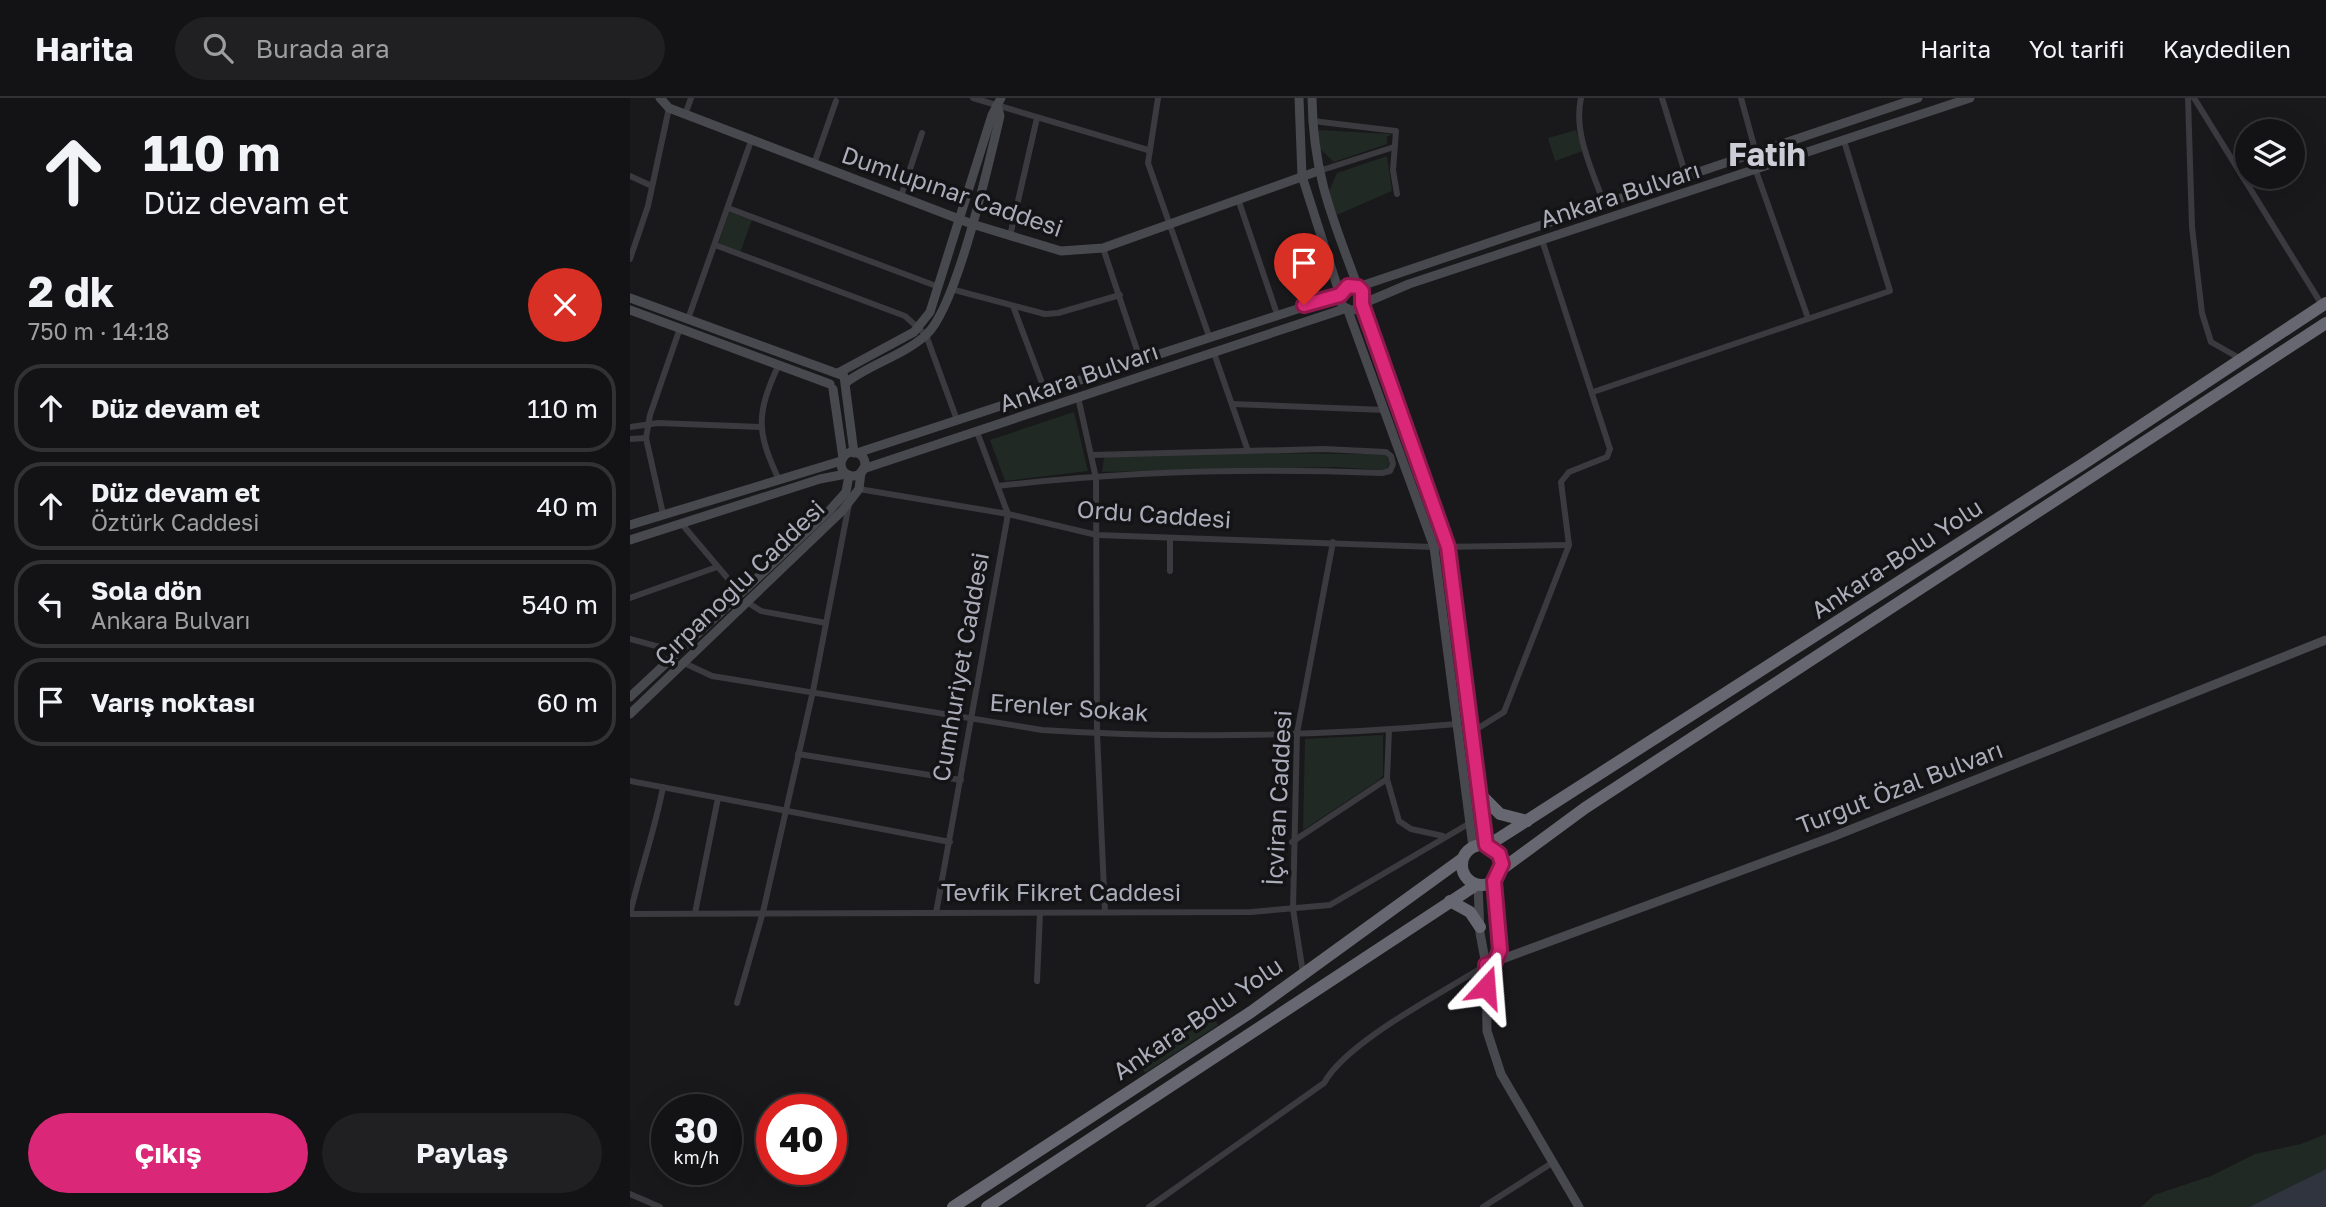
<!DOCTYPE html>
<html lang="tr">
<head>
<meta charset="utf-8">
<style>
  :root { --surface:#131214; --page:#202022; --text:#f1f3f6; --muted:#9d9ea0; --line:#323234; --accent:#db2777 }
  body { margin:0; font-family:"Golos Text",sans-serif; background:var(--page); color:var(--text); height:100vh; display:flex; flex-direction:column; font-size:26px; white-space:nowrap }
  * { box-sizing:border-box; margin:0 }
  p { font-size:23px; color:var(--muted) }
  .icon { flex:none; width:38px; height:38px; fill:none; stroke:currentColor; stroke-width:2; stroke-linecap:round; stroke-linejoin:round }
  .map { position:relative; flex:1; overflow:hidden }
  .side { display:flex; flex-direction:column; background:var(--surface); width:630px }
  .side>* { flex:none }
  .top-card { background:#131214; color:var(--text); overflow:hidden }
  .buttons { position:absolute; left:1605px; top:21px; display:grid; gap:14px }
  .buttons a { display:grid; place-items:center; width:70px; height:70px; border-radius:50%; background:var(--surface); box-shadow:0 7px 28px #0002,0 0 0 2px var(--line); font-size:35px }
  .speed { position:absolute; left:21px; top:996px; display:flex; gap:14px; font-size:35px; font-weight:700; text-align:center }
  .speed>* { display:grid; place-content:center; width:91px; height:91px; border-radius:50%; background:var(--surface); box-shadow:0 7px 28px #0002,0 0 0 2px var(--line); line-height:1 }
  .speed small { font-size:18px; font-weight:400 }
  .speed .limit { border:10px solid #d22; background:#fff; color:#111 }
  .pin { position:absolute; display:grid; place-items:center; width:60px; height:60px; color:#fff; margin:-72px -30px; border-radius:50% 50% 50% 0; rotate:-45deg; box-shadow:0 0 7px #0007 }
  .pin .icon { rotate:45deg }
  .me { position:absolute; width:77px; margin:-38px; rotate:19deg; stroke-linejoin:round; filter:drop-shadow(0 0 5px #0008) }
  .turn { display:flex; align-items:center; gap:24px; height:147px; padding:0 28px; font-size:32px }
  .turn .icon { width:91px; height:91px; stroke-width:2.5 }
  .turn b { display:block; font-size:49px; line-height:60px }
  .round { display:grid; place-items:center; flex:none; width:74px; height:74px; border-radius:37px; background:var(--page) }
  .head { display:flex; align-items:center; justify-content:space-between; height:119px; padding:0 28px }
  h1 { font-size:42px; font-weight:700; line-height:52px }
  .action { display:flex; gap:14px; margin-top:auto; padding:14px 28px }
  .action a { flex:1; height:80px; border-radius:42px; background:var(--accent); color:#fff; font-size:28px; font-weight:700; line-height:80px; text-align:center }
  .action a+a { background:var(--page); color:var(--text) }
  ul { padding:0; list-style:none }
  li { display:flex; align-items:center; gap:21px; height:88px; margin:0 14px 10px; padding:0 14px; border:4px solid var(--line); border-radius:28px }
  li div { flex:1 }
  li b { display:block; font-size:26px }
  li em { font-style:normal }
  header { display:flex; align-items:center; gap:42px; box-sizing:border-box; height:98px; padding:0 35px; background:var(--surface); border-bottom:2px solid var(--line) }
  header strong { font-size:33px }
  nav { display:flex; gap:38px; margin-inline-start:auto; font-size:24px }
  .search { width:490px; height:63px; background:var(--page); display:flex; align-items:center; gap:18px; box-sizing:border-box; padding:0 24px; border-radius:38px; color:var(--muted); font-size:26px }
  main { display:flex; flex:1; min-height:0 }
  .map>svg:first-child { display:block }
  .green { fill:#202923 }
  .water { fill:#2f343e }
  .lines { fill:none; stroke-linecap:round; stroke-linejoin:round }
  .street { stroke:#3a3a3f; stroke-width:6 }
  .secondary { stroke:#48484f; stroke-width:9 }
  .highway { stroke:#666770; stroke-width:12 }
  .route-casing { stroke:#8e194d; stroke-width:18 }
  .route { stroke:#db2777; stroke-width:12 }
  .labels { text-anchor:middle; stroke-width:7; stroke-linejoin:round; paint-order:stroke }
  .street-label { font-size:24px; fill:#abadba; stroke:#141316 }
  .district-label { font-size:32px; font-weight:bold; fill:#cccdd6; stroke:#141316 }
</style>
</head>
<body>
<header>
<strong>Harita</strong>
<div class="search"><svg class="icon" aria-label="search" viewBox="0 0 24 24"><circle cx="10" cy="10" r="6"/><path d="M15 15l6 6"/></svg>Burada ara</div>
<nav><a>Harita</a><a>Yol tarifi</a><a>Kaydedilen</a></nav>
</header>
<main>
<section class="side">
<div class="top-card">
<div class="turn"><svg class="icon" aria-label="ahead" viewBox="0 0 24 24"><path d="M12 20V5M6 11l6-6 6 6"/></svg><div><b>110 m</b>Düz devam et</div></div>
</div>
<div class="head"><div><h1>2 dk</h1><p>750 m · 14:18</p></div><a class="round" style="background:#d93025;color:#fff"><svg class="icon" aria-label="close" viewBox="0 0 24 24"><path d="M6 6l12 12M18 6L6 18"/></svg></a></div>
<ul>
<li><svg class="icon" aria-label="ahead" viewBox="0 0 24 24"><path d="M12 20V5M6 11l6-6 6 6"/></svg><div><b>Düz devam et</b></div><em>110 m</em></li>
<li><svg class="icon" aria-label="ahead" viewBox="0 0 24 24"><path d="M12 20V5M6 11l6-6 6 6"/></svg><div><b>Düz devam et</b><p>Öztürk Caddesi</p></div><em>40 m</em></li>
<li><svg class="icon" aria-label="left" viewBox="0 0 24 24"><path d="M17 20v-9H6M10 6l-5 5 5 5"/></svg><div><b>Sola dön</b><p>Ankara Bulvarı</p></div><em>540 m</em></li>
<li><svg class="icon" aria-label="arrive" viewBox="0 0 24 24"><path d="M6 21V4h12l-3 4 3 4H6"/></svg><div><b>Varış noktası</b></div><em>60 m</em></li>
</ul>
<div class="action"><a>Çıkış</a><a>Paylaş</a></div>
</section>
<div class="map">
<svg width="1696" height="1109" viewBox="0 0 1696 1109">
  <rect width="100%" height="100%" fill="#19181b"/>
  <g class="green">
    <polygon points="689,32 760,36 760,38 757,38 757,46 704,64 689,50"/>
    <polygon points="946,32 953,53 925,63 918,40"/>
    <polygon points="757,58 762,93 707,117 698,95 707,75"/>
    <polygon points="99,114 122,122 110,155 88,147"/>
    <polygon points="444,314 458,373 375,383 360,342"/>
    <polygon points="610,355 755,356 760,363 757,371 751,372 706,369 472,374 474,359"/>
    <polygon points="753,637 753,677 749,682 673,732 675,641"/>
    <polygon points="562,921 586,923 588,927 515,975 513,972 528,943"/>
    <polygon points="1696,1036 1696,1071 1619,1109 1511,1109 1524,1097 1581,1078 1625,1056 1671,1046"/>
  </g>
  <polygon class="water" points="1696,1071 1696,1109 1619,1109"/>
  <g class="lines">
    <g class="street">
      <polyline points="343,0 518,52"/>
      <polyline points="528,0 518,65 579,238"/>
      <path d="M 951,0 C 943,36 963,73 974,106"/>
      <polyline points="1032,0 1056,78"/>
      <polyline points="1111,0 1126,55"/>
      <polyline points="1558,0 1562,129 1572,215 1581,244 1611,261"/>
      <polyline points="1564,0 1692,207"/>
      <polyline points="55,17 61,0"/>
      <polyline points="683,23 766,33 763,72 767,96"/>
      <polyline points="184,66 206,3"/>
      <polyline points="689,73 764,49"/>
      <polyline points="1126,73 1178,220"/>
      <polyline points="0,78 22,88"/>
      <polyline points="271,98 292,35"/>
      <polyline points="608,101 647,216"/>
      <polyline points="98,110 309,189"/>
      <polyline points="380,138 407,20"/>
      <polyline points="85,147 275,218 296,237 327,322"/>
      <polyline points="473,150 510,261"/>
      <polyline points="0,161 18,108 39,10"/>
      <polyline points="321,191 415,216 428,215 490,197"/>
      <polyline points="383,208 415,293"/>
      <polyline points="58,221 121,43"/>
      <polyline points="584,255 618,353"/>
      <path d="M 149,266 C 126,316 126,333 149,382"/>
      <polyline points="963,294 1260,193 1214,43"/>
      <polyline points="448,299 466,380 467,635 475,814"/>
      <polyline points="602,306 755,312"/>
      <polyline points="0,329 28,325 131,329"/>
      <polyline points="0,341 16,340"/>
      <path d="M 368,388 C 496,373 623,370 752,375 L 760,373 L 763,366 L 761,358 L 756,354 L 694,351 L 461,357"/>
      <polyline points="229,391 378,416 467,437 804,449 939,447"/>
      <polyline points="33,416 16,340 20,317 50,230"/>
      <polyline points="51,425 111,496"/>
      <polyline points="540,473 540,441"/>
      <polyline points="0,500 87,469"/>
      <polyline points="117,504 131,513 196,525"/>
      <polyline points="0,541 48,554"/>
      <path d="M 54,565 L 82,578 L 412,632 C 549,641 690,638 827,626"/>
      <polyline points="759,632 757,681 769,723 781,731 813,738"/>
      <polyline points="842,634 874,614 939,447 931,384 939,374 977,359 980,351 912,142"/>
      <polyline points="168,656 331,682"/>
      <polyline points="0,683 320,744"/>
      <polyline points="662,744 757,681"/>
      <polyline points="65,815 88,700"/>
      <polyline points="306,815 378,416 347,334"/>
      <polyline points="0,816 621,814 700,807 840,725"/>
      <path d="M 0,816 C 10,773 25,732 33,689"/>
      <polyline points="673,875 663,811 667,635 703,444"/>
      <polyline points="407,883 410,815"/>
      <polyline points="107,905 133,814 183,593 219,406"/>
      <polyline points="0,1096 30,1109"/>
      <path d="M 519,1109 L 694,985 C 717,943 814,894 856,867"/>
      <polyline points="853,1109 922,1065"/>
    </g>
    <g class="secondary">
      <polyline points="30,0 39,10 342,126 431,153 473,150 688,73"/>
      <path d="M 682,0 C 683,76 702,119 728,189 L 1288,0"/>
      <circle cx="722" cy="200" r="12"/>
      <polyline points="0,200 214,278 224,355"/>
      <polyline points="0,212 200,286"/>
      <polyline points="208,275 284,234 300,214 362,17 371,0"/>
      <path d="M 217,284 C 241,266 274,257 296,237 C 327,209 359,64 370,18 L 368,10"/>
      <polyline points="203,291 213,360"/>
      <circle cx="223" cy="366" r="12"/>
      <polyline points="227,355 710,197 672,78 669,0"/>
      <polyline points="233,371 717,210 804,449 843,749"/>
      <polyline points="0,427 211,363"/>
      <polyline points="0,442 190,381 216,376"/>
      <polyline points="0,599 199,413 216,394 219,377"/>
      <polyline points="0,616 212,413 229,391 231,374"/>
      <polyline points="856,748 819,448 732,206 779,186 1340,0"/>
      <polyline points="865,783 870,852 865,864"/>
      <polyline points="848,787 850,835 856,867 857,933 871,976 949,1109"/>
      <polyline points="856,867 1202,739 1696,542"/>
    </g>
    <g class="highway">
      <polyline points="850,696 870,716 897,723"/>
      <circle cx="852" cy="767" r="20"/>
      <polyline points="857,748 1453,366 1696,205"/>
      <polyline points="872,771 955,710 1696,225"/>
      <polyline points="820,803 840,814 850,829"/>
      <polyline points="323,1109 621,914 832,761"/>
      <polyline points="357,1109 846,787"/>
    </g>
  </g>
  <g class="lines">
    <defs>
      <polyline id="route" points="674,207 710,197 718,188 728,189 732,193 732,206 818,449 856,747 869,756 872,766 864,783 870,852 865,864 856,867 856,889"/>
    </defs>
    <use href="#route" class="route-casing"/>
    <use href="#route" class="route"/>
  </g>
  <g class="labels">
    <g class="street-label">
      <text transform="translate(322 94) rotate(19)" y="8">Dumlupınar Caddesi</text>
      <text transform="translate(990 97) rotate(-18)" y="8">Ankara Bulvarı</text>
      <text transform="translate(449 280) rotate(-19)" y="8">Ankara Bulvarı</text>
      <text transform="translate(524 417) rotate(4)" y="8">Ordu Caddesi</text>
      <text transform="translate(1267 461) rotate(-33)" y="8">Ankara-Bolu Yolu</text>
      <text transform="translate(110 485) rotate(-44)" y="8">Çırpanoğlu Caddesi</text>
      <text transform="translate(331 569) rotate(-80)" y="8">Cumhuriyet Caddesi</text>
      <text transform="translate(439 610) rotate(4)" y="8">Erenler Sokak</text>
      <text transform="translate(1270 690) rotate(-21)" y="8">Turgut Özal Bulvarı</text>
      <text transform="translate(649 700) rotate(-87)" y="8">İçviran Caddesi</text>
      <text x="431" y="803">Tevfik Fikret Caddesi</text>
      <text transform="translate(568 921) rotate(-34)" y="8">Ankara-Bolu Yolu</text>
    </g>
    <g class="district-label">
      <text x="1137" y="68">Fatih</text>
    </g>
  </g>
</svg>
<div class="buttons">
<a><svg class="icon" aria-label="layers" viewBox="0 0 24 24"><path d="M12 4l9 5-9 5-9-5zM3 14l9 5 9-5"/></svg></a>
</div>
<div class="speed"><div>30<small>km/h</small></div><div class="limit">40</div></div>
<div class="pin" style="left:674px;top:207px;background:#d93025"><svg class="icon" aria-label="arrive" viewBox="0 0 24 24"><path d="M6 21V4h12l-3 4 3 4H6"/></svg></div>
<svg class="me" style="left:856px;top:889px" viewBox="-20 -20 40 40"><path d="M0-17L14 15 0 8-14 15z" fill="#db2777" stroke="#fff" stroke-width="4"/></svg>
</div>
</main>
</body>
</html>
